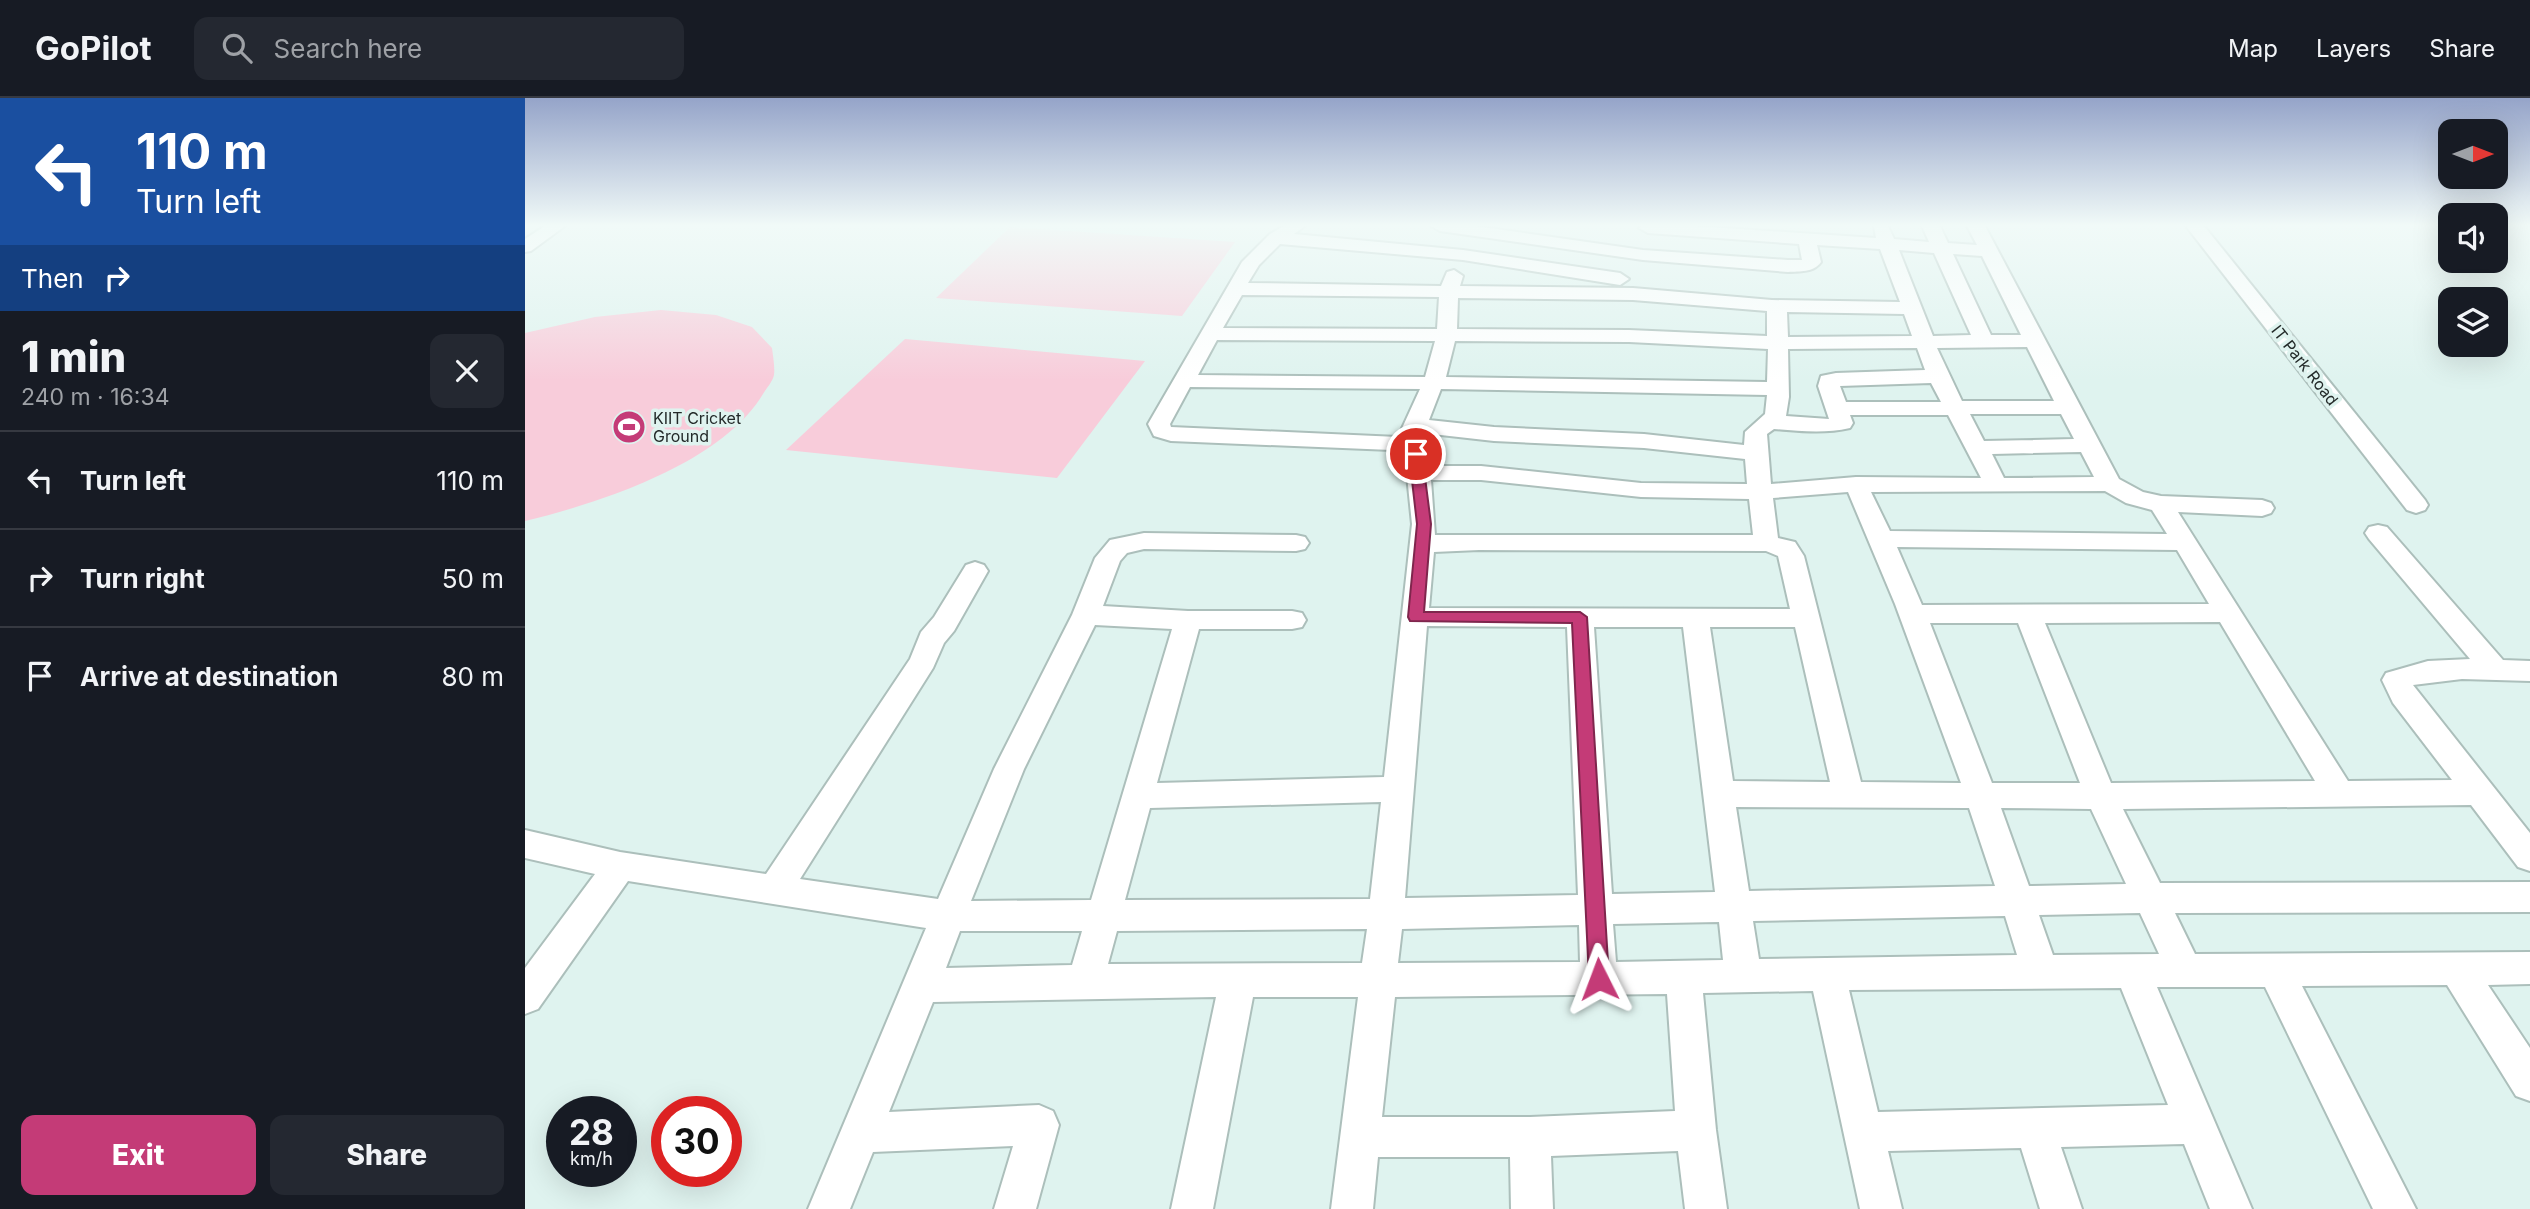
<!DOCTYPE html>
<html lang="en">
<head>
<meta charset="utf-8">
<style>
  :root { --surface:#171b24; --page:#242831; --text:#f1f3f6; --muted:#9ea1a6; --line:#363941; --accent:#c43b77 }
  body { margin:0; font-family:Inter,sans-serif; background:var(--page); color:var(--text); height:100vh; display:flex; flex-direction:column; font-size:26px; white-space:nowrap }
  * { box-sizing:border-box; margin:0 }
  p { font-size:23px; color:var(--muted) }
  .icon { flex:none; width:38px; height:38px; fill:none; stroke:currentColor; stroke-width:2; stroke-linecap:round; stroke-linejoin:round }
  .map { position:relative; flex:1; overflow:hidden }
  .sheet { display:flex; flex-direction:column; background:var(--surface); width:525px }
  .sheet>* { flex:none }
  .banner { background:#1a4fa0; color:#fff; overflow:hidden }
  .needle { width:46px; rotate:90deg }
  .tools { position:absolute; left:1913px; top:21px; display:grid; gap:14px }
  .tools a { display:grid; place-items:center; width:70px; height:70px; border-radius:14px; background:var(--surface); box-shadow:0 7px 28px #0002; font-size:35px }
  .speed { position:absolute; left:21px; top:998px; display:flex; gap:14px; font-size:35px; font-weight:700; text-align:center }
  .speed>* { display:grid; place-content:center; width:91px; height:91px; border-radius:50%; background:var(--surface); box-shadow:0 7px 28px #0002; line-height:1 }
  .speed small { font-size:18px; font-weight:400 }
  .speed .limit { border:10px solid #d22; background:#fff; color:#111 }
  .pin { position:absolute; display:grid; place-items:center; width:60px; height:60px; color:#fff; margin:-30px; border:4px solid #fff; border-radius:50%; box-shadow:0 2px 7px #0007 }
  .me { position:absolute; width:77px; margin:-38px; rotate:357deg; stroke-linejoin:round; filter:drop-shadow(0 0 5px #0008) }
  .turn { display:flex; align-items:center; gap:24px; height:147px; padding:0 21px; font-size:32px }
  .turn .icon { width:91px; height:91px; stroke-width:2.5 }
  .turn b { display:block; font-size:49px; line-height:60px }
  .then { display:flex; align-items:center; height:66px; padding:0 21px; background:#0003; gap:14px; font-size:26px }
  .round { display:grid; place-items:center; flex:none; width:74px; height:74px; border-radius:14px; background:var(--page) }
  .summary { display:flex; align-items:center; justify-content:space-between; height:119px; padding:0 21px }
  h1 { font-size:42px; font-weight:800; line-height:52px }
  .primary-button { display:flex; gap:14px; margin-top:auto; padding:14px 21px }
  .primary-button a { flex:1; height:80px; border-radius:14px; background:var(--accent); color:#fff; font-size:28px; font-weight:800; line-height:80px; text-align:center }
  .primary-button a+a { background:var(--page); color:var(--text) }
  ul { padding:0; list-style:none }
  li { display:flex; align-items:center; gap:21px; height:98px; padding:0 21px; border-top:2px solid var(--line) }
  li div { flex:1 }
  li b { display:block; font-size:26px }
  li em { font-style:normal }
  header { display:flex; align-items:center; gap:42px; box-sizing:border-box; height:98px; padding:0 35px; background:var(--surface); border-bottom:2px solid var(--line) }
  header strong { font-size:33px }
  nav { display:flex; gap:38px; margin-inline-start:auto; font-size:24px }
  .search { width:490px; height:63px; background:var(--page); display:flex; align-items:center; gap:18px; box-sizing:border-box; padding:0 24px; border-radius:14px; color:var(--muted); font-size:26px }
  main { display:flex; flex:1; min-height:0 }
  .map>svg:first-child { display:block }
  .green { fill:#f8ccda }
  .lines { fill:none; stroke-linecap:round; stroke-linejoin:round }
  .minor-casing { stroke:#acbfbb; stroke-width:4 }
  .minor { fill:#fff; fill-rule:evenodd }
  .route { fill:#c43b77; stroke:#7f264d; stroke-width:2 }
  .labels { text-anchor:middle; stroke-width:7; stroke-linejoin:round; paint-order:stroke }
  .far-street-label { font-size:16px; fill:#232a29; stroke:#dff3ef }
  .far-poi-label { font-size:16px; fill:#232a29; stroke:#dff3ef; text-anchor:start }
</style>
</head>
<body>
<header>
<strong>GoPilot</strong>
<div class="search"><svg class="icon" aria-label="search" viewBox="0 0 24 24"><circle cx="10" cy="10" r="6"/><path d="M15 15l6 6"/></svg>Search here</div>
<nav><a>Map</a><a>Layers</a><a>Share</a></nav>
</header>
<main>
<section class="sheet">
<div class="banner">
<div class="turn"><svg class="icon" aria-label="left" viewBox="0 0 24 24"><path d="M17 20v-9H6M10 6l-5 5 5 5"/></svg><div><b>110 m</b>Turn left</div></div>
<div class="then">Then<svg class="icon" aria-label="right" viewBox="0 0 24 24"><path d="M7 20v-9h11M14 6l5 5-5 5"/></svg></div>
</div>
<div class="summary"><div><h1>1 min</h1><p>240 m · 16:34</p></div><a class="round"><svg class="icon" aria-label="close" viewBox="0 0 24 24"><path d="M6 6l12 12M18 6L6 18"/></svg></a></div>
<ul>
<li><svg class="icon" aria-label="left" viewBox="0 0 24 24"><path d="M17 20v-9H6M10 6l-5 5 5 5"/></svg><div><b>Turn left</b></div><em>110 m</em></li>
<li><svg class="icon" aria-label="right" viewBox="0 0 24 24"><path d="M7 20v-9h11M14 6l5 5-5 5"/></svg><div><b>Turn right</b></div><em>50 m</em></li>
<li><svg class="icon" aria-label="arrive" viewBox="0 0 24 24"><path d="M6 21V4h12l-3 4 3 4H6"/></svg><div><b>Arrive at destination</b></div><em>80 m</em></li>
</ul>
<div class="primary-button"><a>Exit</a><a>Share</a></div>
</section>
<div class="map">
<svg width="2005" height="1111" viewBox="0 0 2005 1111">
  <rect width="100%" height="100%" fill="#dff3ef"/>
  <g class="green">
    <polygon points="485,129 710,144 657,218 411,200"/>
    <path d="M 136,212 L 191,217 L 227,229 L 247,250 C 248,258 250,269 249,277 C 248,283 241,291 238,296 C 197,365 75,405 0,423 L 0,235 L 70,219 Z"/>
    <polygon points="380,241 620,263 532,380 261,352"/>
  </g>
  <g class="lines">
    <defs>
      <g id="minor">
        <polygon points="20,128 40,128 6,153 0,154 0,141"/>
        <path d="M 759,128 L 780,128 L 769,136 L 938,152 L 1095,175 L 1104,181 L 1095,187 L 938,162 L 755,146 L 734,167 L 723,185 L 916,188 L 922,174 L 929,172 L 938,178 L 935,188 L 1108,190 L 1247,202 L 1375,204 L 1355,151 L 1292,147 L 1296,164 C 1288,175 1275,173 1263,174 L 1118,162 L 915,133 L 906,128 L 950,128 L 1118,152 L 1263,162 L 1277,162 L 1274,146 L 1123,135 L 1114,130 L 1116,128 L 1168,128 L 1351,140 L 1349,128 L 1363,128 L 1369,141 L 1404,144 L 1397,128 L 1415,128 L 1423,145 L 1452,147 L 1442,128 L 1460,128 L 1594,381 L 1618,394 L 1636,398 L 1737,402 L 1746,405 L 1749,410 L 1746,415 L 1737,418 L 1653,414 L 1823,683 L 1927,682 L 1868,605 L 1857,582 L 1861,575 L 1903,563 L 1945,561 L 1844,441 L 1840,435 L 1844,429 L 1853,427 L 1862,429 L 1978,562 L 2005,563 L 2005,583 L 1937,581 L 1888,587 L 2005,735 L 2005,773 L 1993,769 L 1946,707 L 1598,711 L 1635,785 L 2005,784 L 2005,814 L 1650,815 L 1670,856 L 2005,854 L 2005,886 L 1963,887 L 2005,950 L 2005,1003 L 1991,998 L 1922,887 L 1777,888 L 1891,1111 L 1848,1111 L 1740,889 L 1632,889 L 1727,1111 L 1685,1111 L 1659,1046 L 1536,1049 L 1557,1111 L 1515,1111 L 1496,1050 L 1363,1053 L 1377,1111 L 1335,1111 L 1288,893 L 1178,895 L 1191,1032 L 1202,1111 L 1160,1111 L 1153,1053 L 1026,1058 L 1028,1111 L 986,1111 L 985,1059 L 853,1059 L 848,1111 L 806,1111 L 833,899 L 728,899 L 688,1111 L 646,1111 L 691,899 L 408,904 L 364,1014 L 514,1007 L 528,1013 L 534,1027 L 511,1111 L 469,1111 L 488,1048 L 348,1054 L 325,1111 L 283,1111 L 401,830 L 103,783 L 13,911 L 0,916 L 0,870 L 70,776 L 0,760 L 0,732 L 95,754 L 241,776 L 385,561 L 396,534 L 409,519 L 441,467 L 450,464 L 459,467 L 463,473 L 429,533 L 419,545 L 408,570 L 275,781 L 413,801 L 469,671 L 547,517 L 570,460 L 585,442 L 619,435 L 771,437 L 780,439 L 784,445 L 780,451 L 771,453 L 619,451 L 602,455 L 595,463 L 578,508 L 663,513 L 767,513 L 777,515 L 781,522 L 777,529 L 767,531 L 674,531 L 632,685 L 859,679 L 887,426 L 880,358 L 874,353 L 866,352 L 646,343 L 629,338 L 623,326 L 717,164 L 745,136 ZM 1374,152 L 1409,155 L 1446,237 L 1408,238 ZM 1428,156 L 1457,158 L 1496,237 L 1466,237 ZM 717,197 L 914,199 L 912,231 L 698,230 ZM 933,200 L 1108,202 L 1242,213 L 1242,238 L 1104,232 L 932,231 ZM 1262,214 L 1379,216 L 1387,238 L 1263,239 ZM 692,242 L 910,243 L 900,279 L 673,277 ZM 930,243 L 1104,244 L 1243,251 L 1242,284 L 921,279 ZM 1502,249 L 1529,303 L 1437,303 L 1412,250 ZM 1392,250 L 1400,272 L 1311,275 L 1296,278 L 1293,288 L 1304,321 L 1261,318 L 1264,299 L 1263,251 ZM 1406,285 L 1416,304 L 1321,304 L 1315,288 ZM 665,289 L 895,291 L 873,339 L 646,329 L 645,326 ZM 916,291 L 1242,297 L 1240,316 L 1220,334 L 1219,347 L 1119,336 L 969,329 L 904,322 ZM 1445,316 L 1536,316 L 1549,341 L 1459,343 ZM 1325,317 L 1423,317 L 1456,380 L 1331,379 L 1246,386 L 1242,336 L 1249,331 C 1275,333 1299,336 1325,330 L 1328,325 ZM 898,335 L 969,343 L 1119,350 L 1220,361 L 1222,386 L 1116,385 L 956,368 L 904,368 L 903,356 L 892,345 ZM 1556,354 L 1569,379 L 1479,380 L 1467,356 ZM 906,382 L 956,382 L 1116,399 L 1224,401 L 1228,437 L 910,437 ZM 1580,393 L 1601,405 L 1627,412 L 1642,436 L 1365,433 L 1346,394 ZM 1323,394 L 1370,506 L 1436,685 L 1336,684 L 1279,458 L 1270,444 L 1253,440 L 1248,400 ZM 1372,449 L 1652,452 L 1684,506 L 1397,507 ZM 954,452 L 1241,453 L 1253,458 L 1265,511 L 904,510 L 909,454 ZM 1695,524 L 1790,683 L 1586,685 L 1520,525 ZM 1405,525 L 1493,525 L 1555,685 L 1467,685 ZM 570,527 L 647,531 L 566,802 L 446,803 L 499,671 ZM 902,528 L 1042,529 L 1053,797 L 880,800 ZM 1069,529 L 1158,529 L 1190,794 L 1087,796 ZM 1185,529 L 1270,529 L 1305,684 L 1208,683 ZM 856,704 L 845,801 L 600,802 L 625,710 ZM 1211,709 L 1444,710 L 1470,788 L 1224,793 ZM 1476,710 L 1566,711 L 1601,786 L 1504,788 ZM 1615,815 L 1634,856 L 1528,857 L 1514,817 ZM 1480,818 L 1492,857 L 1234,861 L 1228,823 ZM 1194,824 L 1198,862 L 1091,864 L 1088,826 ZM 1054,827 L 1055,864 L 873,865 L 877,831 ZM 842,831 L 837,865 L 583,866 L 592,833 ZM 435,833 L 557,833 L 547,867 L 421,870 ZM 1596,890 L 1643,1007 L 1353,1014 L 1324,892 ZM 1142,896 L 1150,1013 L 1005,1019 L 857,1019 L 870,899 Z"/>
        <polygon points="1661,128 1679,128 1900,402 1903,407 1900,412 1891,415 1882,412"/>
      </g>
    </defs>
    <use href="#minor" class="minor-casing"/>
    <use href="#minor" class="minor"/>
  </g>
  <linearGradient id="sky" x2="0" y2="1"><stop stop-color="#95a4c9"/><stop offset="0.45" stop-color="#f1faf8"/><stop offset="1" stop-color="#f1faf8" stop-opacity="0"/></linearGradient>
  <rect width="2005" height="283" fill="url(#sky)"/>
  <polygon class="route" points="891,352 897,356 906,426 899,514 1055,514 1062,519 1084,881 1081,888 1074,890 1067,888 1064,881 1047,525 885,523 883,519 892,426 884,356"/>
  <defs>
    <symbol id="stadium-disc" viewBox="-11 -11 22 22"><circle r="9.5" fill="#c43b77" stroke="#dff3ef"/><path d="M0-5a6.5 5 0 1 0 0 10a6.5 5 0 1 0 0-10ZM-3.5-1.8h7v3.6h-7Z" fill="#fff"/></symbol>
  </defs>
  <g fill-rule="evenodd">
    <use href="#stadium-disc" x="85" y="310" width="38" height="38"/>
  </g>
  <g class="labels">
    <g class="far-street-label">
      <text transform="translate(1780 267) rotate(52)" y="6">IT Park Road</text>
    </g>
    <g class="far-poi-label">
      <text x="128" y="326">KIIT Cricket<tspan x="128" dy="18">Ground</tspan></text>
    </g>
  </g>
</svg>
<div class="tools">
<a><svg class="needle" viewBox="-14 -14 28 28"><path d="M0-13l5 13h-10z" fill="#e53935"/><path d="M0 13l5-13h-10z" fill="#9ea1a6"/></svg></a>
<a><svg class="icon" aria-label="sound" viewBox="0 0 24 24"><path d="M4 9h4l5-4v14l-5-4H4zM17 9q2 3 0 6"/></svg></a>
<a><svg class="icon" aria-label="layers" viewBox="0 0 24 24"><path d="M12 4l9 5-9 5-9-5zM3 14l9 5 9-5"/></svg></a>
</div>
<div class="speed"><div>28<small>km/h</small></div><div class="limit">30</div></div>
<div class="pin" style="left:891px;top:356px;background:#d93025"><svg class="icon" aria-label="arrive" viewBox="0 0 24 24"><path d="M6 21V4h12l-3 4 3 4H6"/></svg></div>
<svg class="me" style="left:1074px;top:881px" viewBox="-20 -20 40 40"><path d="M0-17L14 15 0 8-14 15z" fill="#c43b77" stroke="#fff" stroke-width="4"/></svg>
</div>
</main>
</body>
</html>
